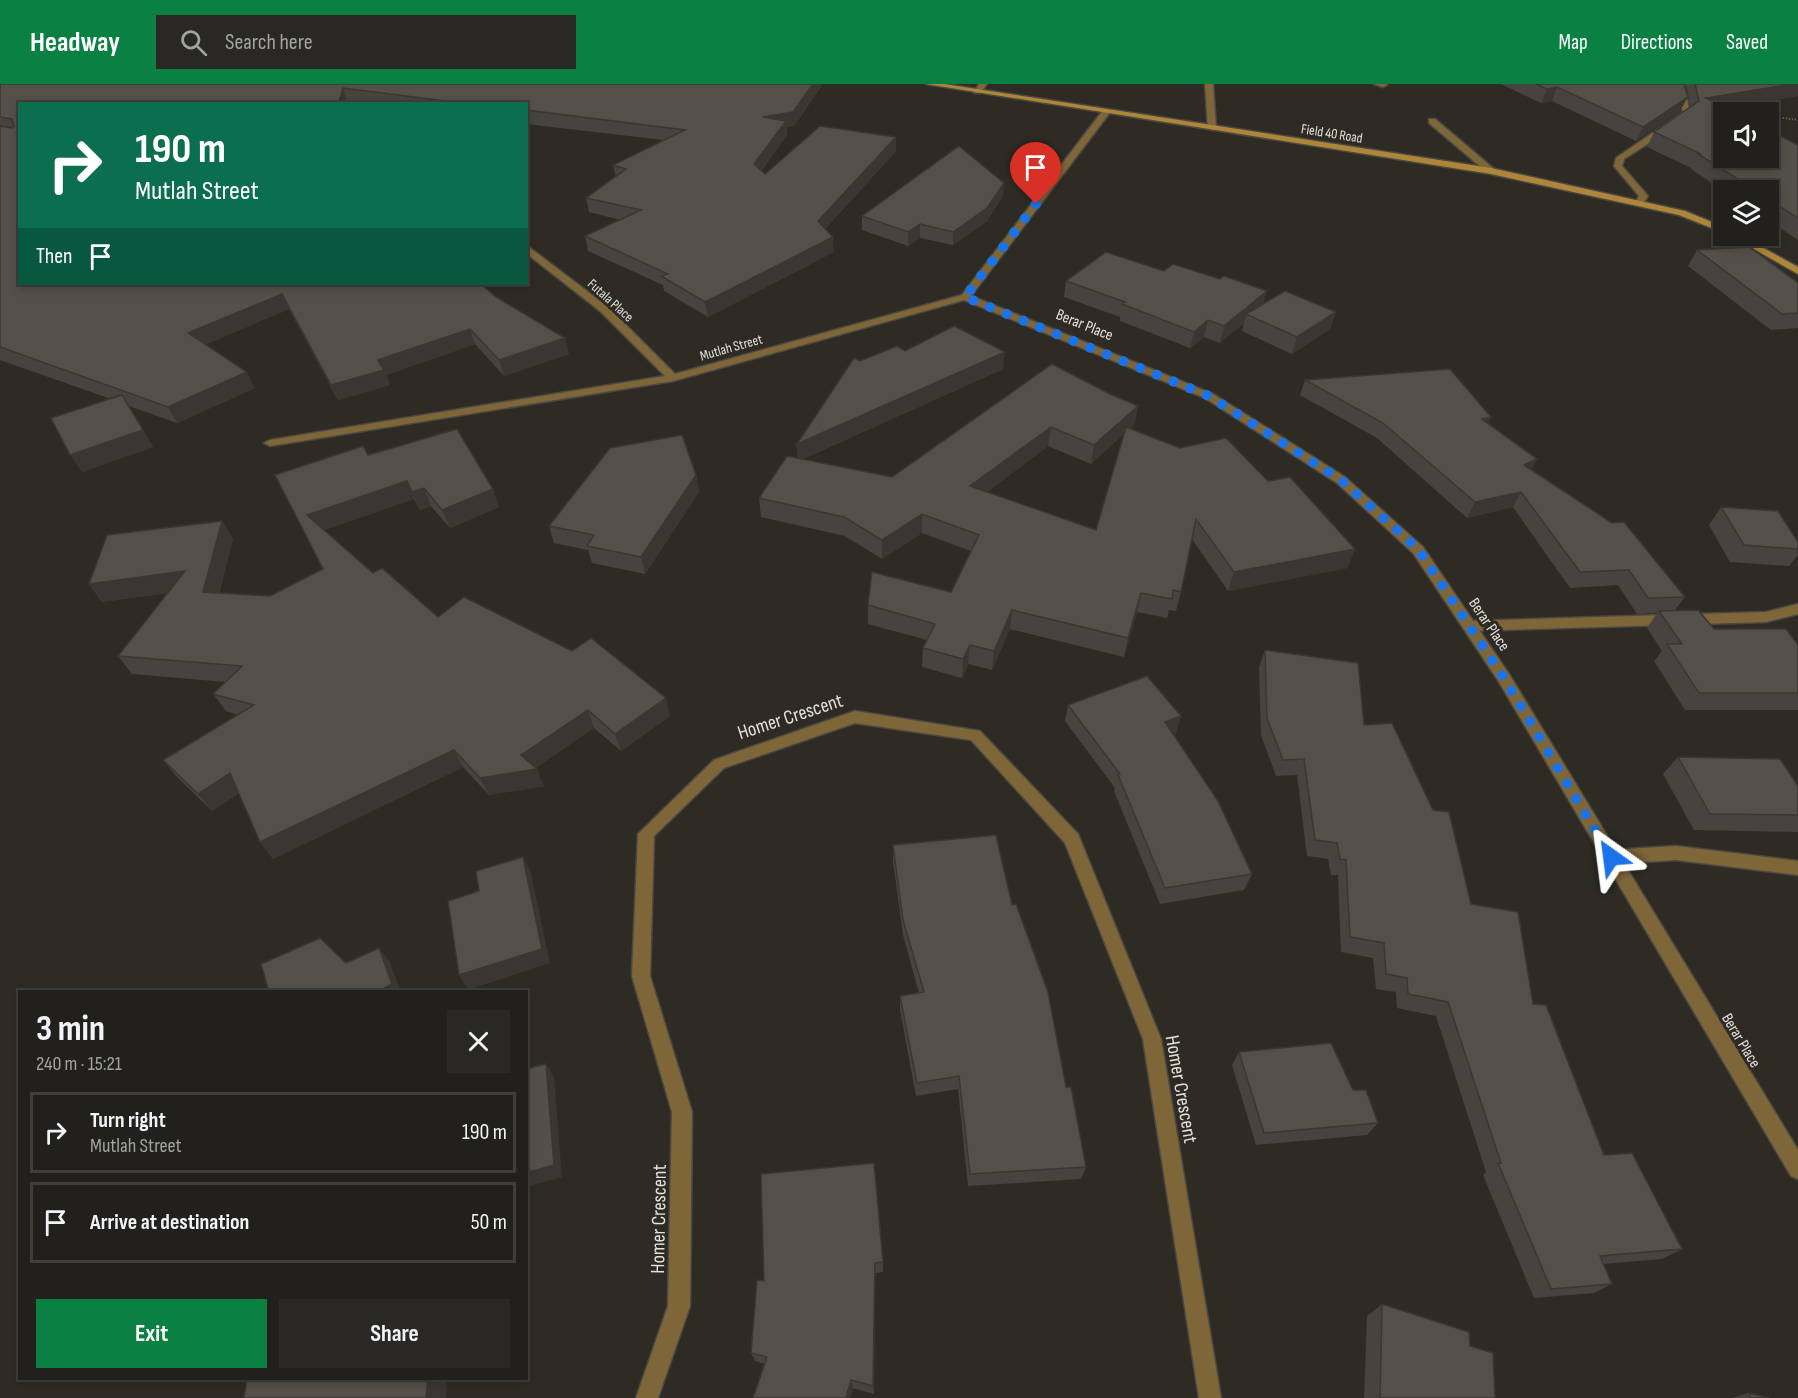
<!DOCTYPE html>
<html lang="en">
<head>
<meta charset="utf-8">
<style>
  :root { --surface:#22201c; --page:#2a2825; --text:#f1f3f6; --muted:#a2a3a3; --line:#3f3e3b; --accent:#0b8043 }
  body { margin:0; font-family:"Sofia Sans Condensed",sans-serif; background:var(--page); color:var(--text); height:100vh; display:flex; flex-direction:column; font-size:22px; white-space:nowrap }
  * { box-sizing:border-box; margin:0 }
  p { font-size:20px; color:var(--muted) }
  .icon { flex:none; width:33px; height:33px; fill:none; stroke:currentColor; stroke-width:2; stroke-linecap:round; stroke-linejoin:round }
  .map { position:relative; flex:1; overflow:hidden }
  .panel { position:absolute; left:18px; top:906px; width:510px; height:390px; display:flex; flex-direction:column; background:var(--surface); border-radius:0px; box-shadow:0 3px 9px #0003,0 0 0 2px var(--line) }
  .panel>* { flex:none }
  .guide { position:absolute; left:18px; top:18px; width:510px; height:183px; border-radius:0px; box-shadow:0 3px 9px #0003,0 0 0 2px var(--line); background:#0b6e4f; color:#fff; overflow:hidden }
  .buttons { position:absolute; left:1713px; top:18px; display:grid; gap:12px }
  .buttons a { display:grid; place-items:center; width:66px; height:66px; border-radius:0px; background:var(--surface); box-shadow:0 3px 9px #0003,0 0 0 2px var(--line); font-size:30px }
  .pin { position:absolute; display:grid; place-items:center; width:51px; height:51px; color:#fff; margin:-62px -26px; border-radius:50% 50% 50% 0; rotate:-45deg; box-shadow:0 0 6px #0007 }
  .pin .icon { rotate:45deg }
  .me { position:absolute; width:66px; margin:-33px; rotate:329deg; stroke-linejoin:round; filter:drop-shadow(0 0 4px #0008) }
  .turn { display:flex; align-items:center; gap:21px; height:126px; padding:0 18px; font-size:27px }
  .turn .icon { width:78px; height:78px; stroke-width:2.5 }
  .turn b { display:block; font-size:42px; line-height:51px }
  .then { display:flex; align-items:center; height:57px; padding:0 18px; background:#0003; gap:12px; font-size:22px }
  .round { display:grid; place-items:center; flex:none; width:63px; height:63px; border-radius:0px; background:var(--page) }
  .head { display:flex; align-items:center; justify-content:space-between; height:102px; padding:0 18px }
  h1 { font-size:36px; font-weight:700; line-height:45px }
  .button { display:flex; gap:12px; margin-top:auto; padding:12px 18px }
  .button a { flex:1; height:69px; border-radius:0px; background:var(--accent); color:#fff; font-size:24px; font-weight:700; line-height:69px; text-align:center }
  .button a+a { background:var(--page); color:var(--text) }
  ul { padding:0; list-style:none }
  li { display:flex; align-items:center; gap:18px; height:81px; margin:0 12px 9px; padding:0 6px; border:3px solid var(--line); border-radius:0px }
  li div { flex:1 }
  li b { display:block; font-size:22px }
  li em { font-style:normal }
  header { display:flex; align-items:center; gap:36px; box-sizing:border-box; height:84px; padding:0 30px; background:var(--accent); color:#fff }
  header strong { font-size:28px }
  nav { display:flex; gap:33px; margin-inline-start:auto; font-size:21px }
  .search { width:420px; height:54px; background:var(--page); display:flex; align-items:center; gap:15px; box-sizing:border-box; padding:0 21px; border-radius:0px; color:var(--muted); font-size:22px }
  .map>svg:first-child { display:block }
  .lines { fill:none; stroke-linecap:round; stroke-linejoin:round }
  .lane-casing { stroke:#4b4842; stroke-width:3 }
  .street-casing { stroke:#4b4842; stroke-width:3 }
  .secondary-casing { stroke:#4b4842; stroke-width:3 }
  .path { stroke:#76736e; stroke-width:2; stroke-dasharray:1 2; stroke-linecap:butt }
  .lane { fill:#7e6639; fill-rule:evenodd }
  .street { fill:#7e6639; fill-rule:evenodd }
  .secondary { fill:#ad863a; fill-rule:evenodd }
  .wall { fill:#47443f; fill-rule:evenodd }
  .shaded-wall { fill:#3a3733 }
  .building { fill:#534f49; stroke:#3a3733; stroke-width:1.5 }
  .route { stroke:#1a73e8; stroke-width:10; stroke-dasharray:0 18 }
  .labels { text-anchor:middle; stroke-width:6; stroke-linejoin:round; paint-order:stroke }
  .far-street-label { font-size:14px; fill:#e3e0dd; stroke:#2e2b25 }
  .street-label { font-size:16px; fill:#e3e0dd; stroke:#2e2b25 }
  .near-street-label { font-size:20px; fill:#e3e0dd; stroke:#2e2b25 }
</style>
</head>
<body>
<header>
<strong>Headway</strong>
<div class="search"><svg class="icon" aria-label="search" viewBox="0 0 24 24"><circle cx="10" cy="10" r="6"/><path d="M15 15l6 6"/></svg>Search here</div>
<nav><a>Map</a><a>Directions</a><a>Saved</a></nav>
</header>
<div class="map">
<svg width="1798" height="1314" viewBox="0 0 1798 1314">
  <rect width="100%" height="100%" fill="#2e2b25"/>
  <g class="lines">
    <defs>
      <g id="lane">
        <polygon points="1798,520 1798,530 1766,538 1469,547 1462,542 1469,537 1766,528"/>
        <polygon points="1676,762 1798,777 1798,791 1676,776 1611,780 1605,778 1603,773 1605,768 1611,766"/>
      </g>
      <g id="street">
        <polygon points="979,0 987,0 980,9 974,9"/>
        <polygon points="1205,0 1213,0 1216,44 1212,46 1208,44"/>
        <polygon points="1374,0 1386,0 1387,1 1383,3"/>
        <polygon points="1676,0 1684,0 1690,30 1685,36 1624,75 1622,82 1648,112 1642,121 1636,121 1635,119 1639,112 1614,82 1616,74 1683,28"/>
        <polygon points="1104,25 1111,27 971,212 1213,310 1345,393 1423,463 1509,590 1798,1066 1798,1095 1791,1092 1499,598 1413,469 1337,399 1205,314 964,216 673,297 270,362 264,359 270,356 665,292 600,227 526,169 526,161 608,223 675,290 962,211"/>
        <polygon points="1429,35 1435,35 1494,85 1494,89 1488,89 1429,39"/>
        <polygon points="855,627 980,647 1078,750 1161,955 1221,1314 1199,1314 1143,955 1065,759 971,656 855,639 724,684 654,752 650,892 692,1028 690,1222 658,1314 636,1314 668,1222 672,1028 632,892 638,750 714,676"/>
      </g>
      <g id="secondary">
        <polygon points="926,0 944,0 1491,84 1685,127 1724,143 1724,149 1679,131 1491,90"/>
        <polygon points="1731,152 1742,152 1798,183 1798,190"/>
      </g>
    </defs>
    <use href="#lane" class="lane-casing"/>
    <use href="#street" class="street-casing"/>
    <use href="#secondary" class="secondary-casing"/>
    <polyline class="path" points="1768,32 1798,36"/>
    <use href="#lane" class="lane"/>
    <use href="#street" class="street"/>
    <use href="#secondary" class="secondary"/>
  </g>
  <g class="wall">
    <polygon points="0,0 821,0 821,3 794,42 787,43 787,51 762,86 765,90 896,67 825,145 834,168 708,233 664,207 663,201 588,167 585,152 621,136 589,128 586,114 616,93 613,81 663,56 526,40 526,20 363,20 347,18 347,20 20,20 20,200 496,213 569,270 504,292 475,260 386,291 390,301 338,316 289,225 206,260 255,304 177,339 129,322 153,363 82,388 111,315 0,276"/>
    <polygon points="1501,0 1684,0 1680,27 1636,57 1552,17 1541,19"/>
    <polygon points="1686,0 1798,0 1798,12 1725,24 1798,61 1798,156 1768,136 1768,106 1724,107 1691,85 1691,84 1647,63 1654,48 1690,23"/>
    <polygon points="1003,112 987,137 953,161 920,154 908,162 862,146 862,132"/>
    <polygon points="1697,166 1798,199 1798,244 1771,246 1688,182"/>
    <polygon points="1066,197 1263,220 1336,228 1330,245 1292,270 1242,247 1244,239 1220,259 1204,253 1190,264 1120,237 1120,233 1064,213"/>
    <path d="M 905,267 L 1003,285 L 803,375 L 892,393 L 1052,280 L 1135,340 L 1130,344 L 1180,364 L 1268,397 L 1355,465 L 1347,484 L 1228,507 L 1192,455 L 1181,508 L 1176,527 L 1169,526 L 1167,534 L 1137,528 L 1124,573 L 1010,545 L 992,586 L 968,580 L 962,594 L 922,583 L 923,564 L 927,556 L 868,540 L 868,521 L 951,508 L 971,467 L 922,449 L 882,475 L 845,452 L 761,433 L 759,414 L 798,374 L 797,360 L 860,277 ZM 1124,350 L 1096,446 L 987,408 L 1048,362 L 1091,380 Z"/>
    <polygon points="1305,296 1491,333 1488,339 1537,375 1531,386 1685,513 1675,526 1714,545 1798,561 1798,626 1685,626 1654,577 1662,567 1647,544 1657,529 1637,530 1618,501 1570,504 1513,423 1467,434 1377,354 1300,311"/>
    <polygon points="368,371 499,423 450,444 431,422 420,426 414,415 324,446 373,489 438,533 670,632 621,667 594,644 535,684 544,702 489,711 463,683 273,775 260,758 239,709 212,727 178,694 163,676 238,631 226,627 213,610 226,598 132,590 118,572 167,509 102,518 89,500 222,437 233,455 219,509 270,512 323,485 275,391"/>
    <polygon points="696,391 699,408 645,490 592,479 588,466 554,459 549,442"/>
    <polygon points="1721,423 1798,458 1798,471 1789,482 1730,478 1709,441"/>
    <polygon points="1265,566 1364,641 1533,920 1604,1071 1682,1165 1662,1175 1603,1180 1612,1200 1594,1209 1534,1214 1483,1091 1486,1088 1436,932 1397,924 1396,908 1376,905 1373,874 1341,868 1338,791 1331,791 1328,775 1307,772 1297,691 1276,692 1261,651 1259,583"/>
    <polygon points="1068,621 1181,632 1176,649 1173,650 1252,790 1244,806 1160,820 1114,707 1115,704 1065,637"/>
    <polygon points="1678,673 1798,702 1798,748 1694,746 1663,690"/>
    <polygon points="893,761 1012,821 1066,1003 1086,1083 1081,1095 968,1102 958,1005 916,1012 900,926 900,912 919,909 903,851 893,777"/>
    <polygon points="1239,968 1353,1006 1378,1039 1367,1051 1256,1061 1232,981"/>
    <polygon points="883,1178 883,1188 875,1189 874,1310 755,1277 751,1269 764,1197"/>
    <polygon points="1382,1220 1470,1262 1495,1314 1364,1314 1367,1232"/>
    <polygon points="1749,1309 1769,1314 1732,1314"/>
  </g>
  <g class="shaded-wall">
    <polygon points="813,0 821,0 821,3 794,42 787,43 787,51 756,94 754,80 763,33"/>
    <polygon points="1792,0 1798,0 1798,12 1699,28 1706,14"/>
    <polygon points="1557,3 1552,17 1541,19 1547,5"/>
    <polygon points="343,4 347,18 347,20 340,20 339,18"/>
    <polygon points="1688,13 1680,27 1636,57 1643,43"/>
    <polygon points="896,53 896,67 819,151 818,137"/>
    <polygon points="1004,99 1003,112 987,137 953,161 953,148"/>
    <polygon points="920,140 920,154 908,162 908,148"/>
    <polygon points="833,153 834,168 708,233 705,218"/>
    <polygon points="1267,207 1262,223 1246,230 1244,239 1220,259 1224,242"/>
    <polygon points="282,210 289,225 197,264 188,249"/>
    <polygon points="1336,228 1330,245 1292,270 1297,253"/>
    <polygon points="1208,236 1204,253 1190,264 1194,248"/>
    <polygon points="470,245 475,260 386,291 390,301 338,316 331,301 378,276"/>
    <polygon points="565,254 569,270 504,292 499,276"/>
    <polygon points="1005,268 1003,285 798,377 797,360"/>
    <polygon points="247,288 255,304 177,339 168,323"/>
    <polygon points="122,311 153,363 82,388 70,371"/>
    <polygon points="1138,322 1135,340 1091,380 1094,361"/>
    <polygon points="1491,333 1484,348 1482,335"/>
    <polygon points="1051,343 1048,362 969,421 970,402"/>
    <polygon points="1537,375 1529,391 1524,381"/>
    <polygon points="696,391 699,408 645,490 641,473"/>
    <polygon points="407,397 414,415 316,449 307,431"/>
    <polygon points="424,404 431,422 420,426 412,408"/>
    <polygon points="493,405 499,423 450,444 442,426"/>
    <polygon points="1521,408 1513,423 1467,434 1475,418"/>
    <polygon points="922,430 922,449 882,475 882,456"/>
    <polygon points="222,437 233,455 214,526 203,508"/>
    <polygon points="1355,465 1347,484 1228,507 1234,488"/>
    <polygon points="185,487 197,505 102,518 89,500"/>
    <polygon points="1141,509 1137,528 1124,573 1128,554"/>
    <polygon points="1012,526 1010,545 992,586 994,567"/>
    <polygon points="970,561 968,580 962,594 963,575"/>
    <polygon points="666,614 670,632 621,667 615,650"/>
    <polygon points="588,626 594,644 533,686 537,685 544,702 489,711 480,694 521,671"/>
    <polygon points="1181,632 1176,649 1160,655 1165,638"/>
    <polygon points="454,666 463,683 273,775 260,758"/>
    <polygon points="230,689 243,706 212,727 198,710"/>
    <polygon points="523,773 531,789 550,879 468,906 459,891"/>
    <polygon points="379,864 390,878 401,908 377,908"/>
    <polygon points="546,980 554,993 562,1093 526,1103 526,1089"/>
    <polygon points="875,1179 875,1189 874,1310 873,1302"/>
    <polygon points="428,1294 447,1294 446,1314 426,1314"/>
    <polygon points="851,1296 853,1304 850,1314 846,1314"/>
  </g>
  <g class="building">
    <polygon points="0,0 813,0 793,28 763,33 786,37 754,80 765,90 820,42 896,53 818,137 833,153 705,218 661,192 668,190 585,152 641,126 586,114 626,85 613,81 685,46 526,26 526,20 469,20 343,4 339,18 342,20 20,20 20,200 481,200 496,213 565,254 499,276 470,245 378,276 384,286 331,301 282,210 188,249 247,288 168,323 0,263 0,42 12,44 14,42 12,35 0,33"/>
    <polygon points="1536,0 1684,0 1688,13 1643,43 1557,3 1547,5"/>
    <polygon points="1695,0 1792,0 1706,14 1734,28 1724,28 1724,74 1768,74 1768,46 1798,61 1798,134 1768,115 1768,106 1755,106 1698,70 1701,70 1654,48 1699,17"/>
    <polygon points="959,62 1004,99 987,124 953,148 920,140 908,148 862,132"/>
    <polygon points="1750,163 1798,199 1798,229 1782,230 1697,166"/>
    <polygon points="1106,168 1164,187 1173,180 1220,195 1224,192 1267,207 1224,242 1208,236 1194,248 1122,220 1125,218 1066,197"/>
    <polygon points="1285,207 1336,228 1297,253 1246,230"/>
    <polygon points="954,242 1005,268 797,360 854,274 860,277 897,262 905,267"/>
    <polygon points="1052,280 1110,310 1138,322 1094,361 1051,343 970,402 1096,446 1126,343 1180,364 1226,354 1268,397 1290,393 1355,465 1234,488 1196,435 1181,508 1173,506 1172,515 1141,509 1128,554 1012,526 994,567 970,561 963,575 923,564 935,540 868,521 872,488 951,508 979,451 922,430 882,456 844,433 759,414 787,372 892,393"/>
    <polygon points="1450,285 1491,333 1482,335 1537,375 1524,381 1612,439 1624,438 1685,513 1648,514 1629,486 1580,488 1521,408 1475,418 1383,339 1305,296"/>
    <polygon points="122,311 143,346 70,371 51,334"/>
    <polygon points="457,345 493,405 442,426 424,404 412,408 407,397 307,431 373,489 382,484 438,533 464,513 572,567 591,554 666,614 615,650 588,626 521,671 537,685 480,694 454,666 260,758 230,689 198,710 163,676 254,621 213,610 242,582 118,572 185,487 89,500 107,451 222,437 203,508 270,512 323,485 275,391 363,362 368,371"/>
    <polygon points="682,351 696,391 641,473 587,462 594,451 549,442 610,364"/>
    <polygon points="1721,423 1778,427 1798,458 1798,465 1744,461"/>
    <polygon points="1698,526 1714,545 1786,545 1798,561 1798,609 1699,609 1667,560 1682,560 1659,527"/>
    <polygon points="1265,566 1358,579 1364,641 1392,639 1433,726 1449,728 1471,820 1518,828 1533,920 1546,921 1604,1071 1632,1069 1682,1165 1600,1172 1612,1200 1551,1205 1498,1079 1501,1079 1448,918 1408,910 1407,894 1386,890 1384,859 1350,853 1346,776 1340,775 1337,759 1315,756 1304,675 1283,676 1267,634"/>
    <polygon points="1147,592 1181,632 1165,638 1218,717 1252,790 1165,804 1118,691 1120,690 1068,621"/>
    <polygon points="1678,673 1780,675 1798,702 1798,731 1710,730"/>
    <polygon points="996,751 1012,821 1016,820 1048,908 1066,1003 1071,1003 1086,1083 970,1090 959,992 917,999 900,912 924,908 903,836 893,761"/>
    <polygon points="523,773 542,865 459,891 448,817 479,807 476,787"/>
    <polygon points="320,854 346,879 379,864 392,900 377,908 269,908 261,880"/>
    <polygon points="1331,959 1353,1006 1366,1006 1378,1039 1264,1049 1239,968"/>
    <polygon points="546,980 554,1081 526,1089 526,985"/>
    <polygon points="874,1079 883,1178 875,1179 873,1302 851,1296 846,1314 753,1314 767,1273 751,1269 757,1196 764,1197 761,1090"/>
    <polygon points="1382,1220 1469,1248 1470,1262 1493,1269 1495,1314 1380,1314"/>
    <polygon points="247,1294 428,1294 426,1314 244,1314"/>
    <polygon points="1749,1309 1769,1314 1750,1314"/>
  </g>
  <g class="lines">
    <polyline class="route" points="1036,120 965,213 1209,312 1341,396 1418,465 1504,594 1611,773"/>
  </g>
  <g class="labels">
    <g class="far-street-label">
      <text transform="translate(1332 49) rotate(9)" y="5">Field 40 Road</text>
      <text transform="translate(611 216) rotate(42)" y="5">Futala Place</text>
      <text transform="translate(731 263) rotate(-16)" y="5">Mutlah Street</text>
    </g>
    <g class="street-label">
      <text transform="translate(1085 240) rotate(22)" y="6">Berar Place</text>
      <text transform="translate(1490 540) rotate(56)" y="6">Berar Place</text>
      <text transform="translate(1742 956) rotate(59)" y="6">Berar Place</text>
    </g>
    <g class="near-street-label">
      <text transform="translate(790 632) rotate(-18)" y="7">Homer Crescent</text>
      <text transform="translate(1182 1005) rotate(80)" y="7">Homer Crescent</text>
      <text transform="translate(658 1135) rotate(-89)" y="7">Homer Crescent</text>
    </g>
  </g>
</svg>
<div class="buttons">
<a><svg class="icon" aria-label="sound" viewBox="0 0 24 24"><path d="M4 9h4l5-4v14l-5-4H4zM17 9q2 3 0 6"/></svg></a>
<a><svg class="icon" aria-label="layers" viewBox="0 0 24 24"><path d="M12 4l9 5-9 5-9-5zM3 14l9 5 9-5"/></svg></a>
</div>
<div class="pin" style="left:1036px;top:120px;background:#d93025"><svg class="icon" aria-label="arrive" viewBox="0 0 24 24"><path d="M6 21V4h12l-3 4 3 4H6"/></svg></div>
<svg class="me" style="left:1611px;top:773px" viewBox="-20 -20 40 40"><path d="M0-17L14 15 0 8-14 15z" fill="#1a73e8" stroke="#fff" stroke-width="4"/></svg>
<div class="guide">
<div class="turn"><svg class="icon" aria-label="right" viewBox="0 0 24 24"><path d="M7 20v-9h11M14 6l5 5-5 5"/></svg><div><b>190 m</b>Mutlah Street</div></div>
<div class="then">Then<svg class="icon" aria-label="arrive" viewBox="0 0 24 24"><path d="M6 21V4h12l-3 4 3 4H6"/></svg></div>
</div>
<section class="panel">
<div class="head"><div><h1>3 min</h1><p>240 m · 15:21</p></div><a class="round"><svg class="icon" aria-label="close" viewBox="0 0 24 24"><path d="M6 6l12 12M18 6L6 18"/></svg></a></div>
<ul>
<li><svg class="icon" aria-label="right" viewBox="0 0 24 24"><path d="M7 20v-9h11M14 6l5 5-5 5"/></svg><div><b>Turn right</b><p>Mutlah Street</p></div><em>190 m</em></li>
<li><svg class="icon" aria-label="arrive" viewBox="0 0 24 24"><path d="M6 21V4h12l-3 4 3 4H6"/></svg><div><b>Arrive at destination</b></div><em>50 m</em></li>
</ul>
<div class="button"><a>Exit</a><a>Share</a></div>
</section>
</div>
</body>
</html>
